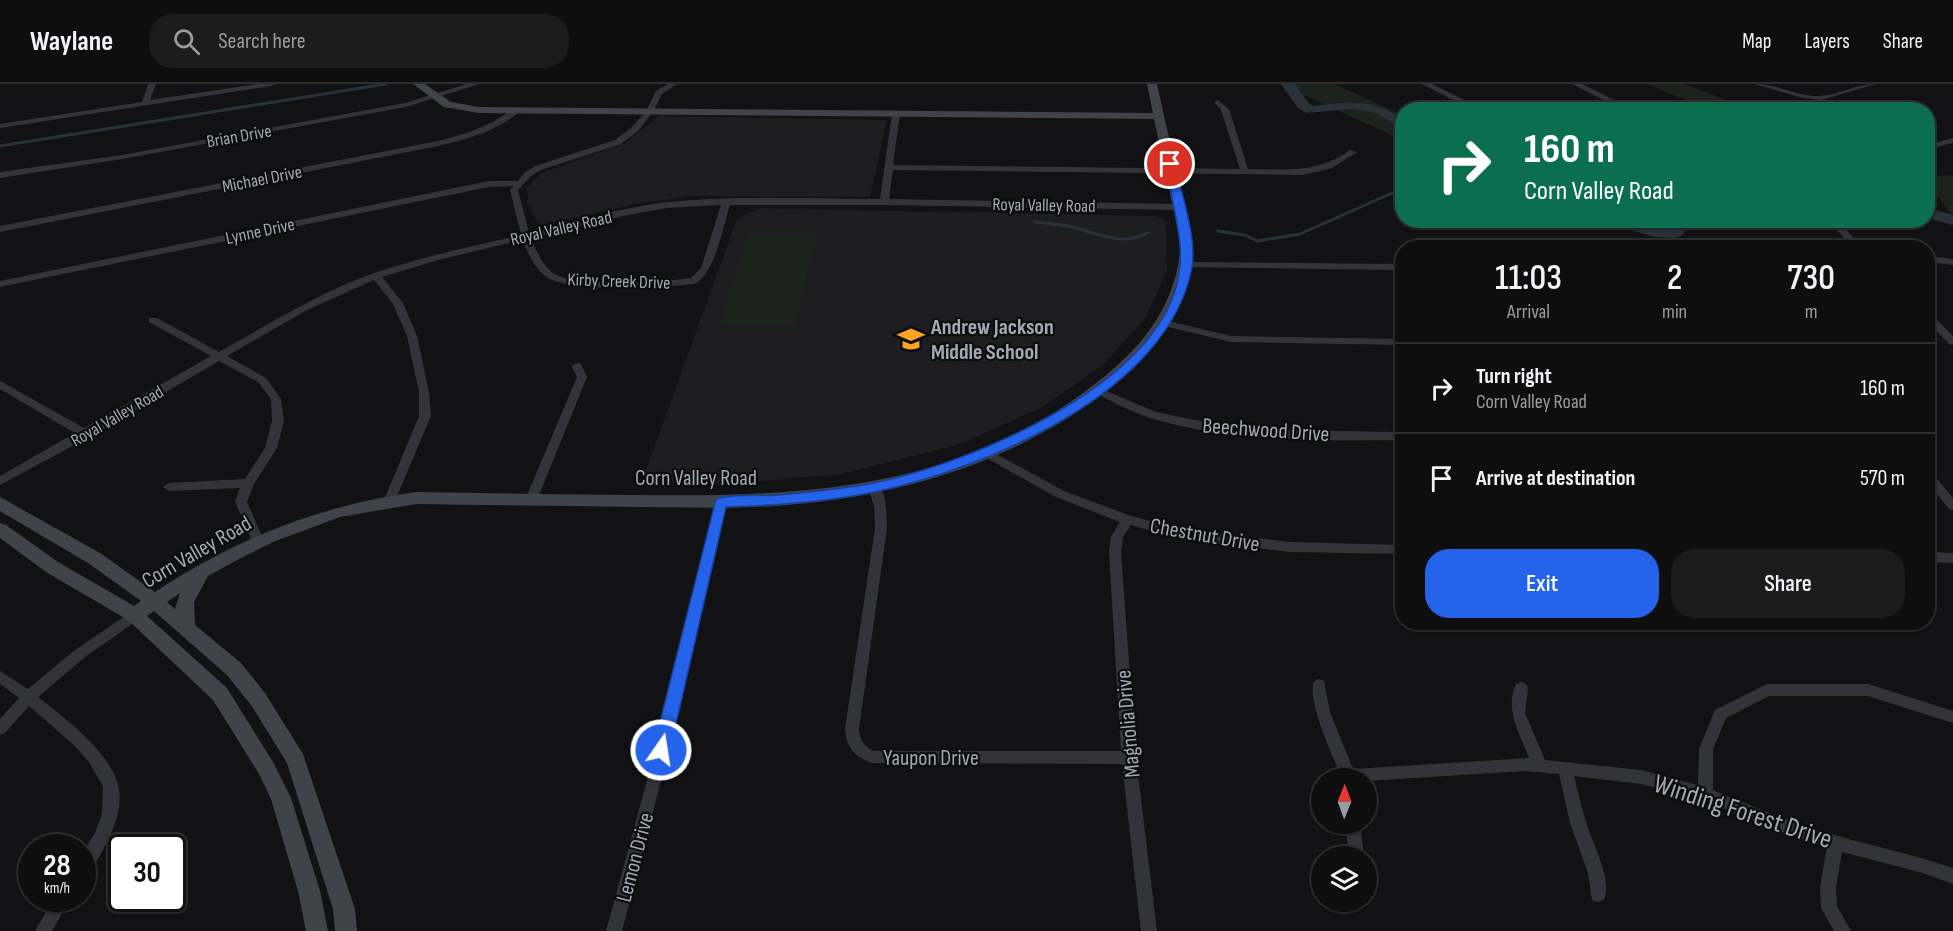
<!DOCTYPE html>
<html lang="en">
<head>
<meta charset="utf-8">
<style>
  :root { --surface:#0e0e0f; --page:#1c1c1d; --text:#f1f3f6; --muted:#9b9c9e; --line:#2e2e2f; --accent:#2563eb }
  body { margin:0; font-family:"Sofia Sans Condensed",sans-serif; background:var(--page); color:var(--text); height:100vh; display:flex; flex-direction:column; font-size:22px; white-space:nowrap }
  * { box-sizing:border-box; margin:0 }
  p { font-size:20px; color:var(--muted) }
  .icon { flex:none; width:33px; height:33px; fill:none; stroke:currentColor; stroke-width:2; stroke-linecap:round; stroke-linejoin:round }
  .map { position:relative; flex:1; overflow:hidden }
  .drawer { position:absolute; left:1395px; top:156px; width:540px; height:390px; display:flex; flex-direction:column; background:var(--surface); border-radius:24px; box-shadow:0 2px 4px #0004,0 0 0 2px var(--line) }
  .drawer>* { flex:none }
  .banner { position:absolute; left:1395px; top:18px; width:540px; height:126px; border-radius:24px; box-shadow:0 2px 4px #0004,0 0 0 2px var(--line); background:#0b6e4f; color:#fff; overflow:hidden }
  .needle { width:39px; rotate:1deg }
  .controls { position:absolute; left:1311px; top:684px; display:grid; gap:12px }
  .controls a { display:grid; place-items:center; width:66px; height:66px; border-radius:50%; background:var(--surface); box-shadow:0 2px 4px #0004,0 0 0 2px var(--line); font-size:30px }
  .speed { position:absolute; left:18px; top:750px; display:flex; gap:12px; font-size:30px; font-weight:700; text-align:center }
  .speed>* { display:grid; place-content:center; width:78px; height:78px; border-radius:50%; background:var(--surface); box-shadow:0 2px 4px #0004,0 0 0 2px var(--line); line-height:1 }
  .speed small { font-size:15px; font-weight:400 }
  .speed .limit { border:3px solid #111; border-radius:9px; background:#fff; color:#111 }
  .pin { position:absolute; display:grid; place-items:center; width:51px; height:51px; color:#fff; margin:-26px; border:3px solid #fff; border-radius:50%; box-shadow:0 2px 6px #0007 }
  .me { position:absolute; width:66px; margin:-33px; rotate:13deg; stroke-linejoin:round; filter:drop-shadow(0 0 4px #0008) }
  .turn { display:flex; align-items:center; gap:21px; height:126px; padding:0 30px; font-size:27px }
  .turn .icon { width:78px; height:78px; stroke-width:2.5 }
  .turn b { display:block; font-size:42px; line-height:51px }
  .eta { display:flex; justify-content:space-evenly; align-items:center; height:102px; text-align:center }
  .eta b { font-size:36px; font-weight:600; line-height:42px }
  .primary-button { display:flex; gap:12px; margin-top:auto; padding:12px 30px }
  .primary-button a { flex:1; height:69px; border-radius:24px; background:var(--accent); color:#fff; font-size:24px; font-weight:600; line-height:69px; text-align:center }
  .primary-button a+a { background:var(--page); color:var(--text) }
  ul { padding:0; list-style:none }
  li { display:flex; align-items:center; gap:18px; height:90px; padding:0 30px; border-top:2px solid var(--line) }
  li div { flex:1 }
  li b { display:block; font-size:22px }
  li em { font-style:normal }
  header { display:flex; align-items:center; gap:36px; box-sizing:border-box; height:84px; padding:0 30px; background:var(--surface); border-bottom:2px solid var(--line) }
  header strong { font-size:28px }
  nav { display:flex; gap:33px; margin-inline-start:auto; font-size:21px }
  .search { width:420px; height:54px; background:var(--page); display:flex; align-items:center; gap:15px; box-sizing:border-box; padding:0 21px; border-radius:24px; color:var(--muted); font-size:22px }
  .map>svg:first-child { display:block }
  .built { fill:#1e1e21 }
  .green { fill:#1c231c }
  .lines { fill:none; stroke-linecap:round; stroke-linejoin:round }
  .stream { stroke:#283238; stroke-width:3 }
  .river { fill:#283238; fill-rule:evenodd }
  .street { fill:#333439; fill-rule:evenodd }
  .secondary { fill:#404349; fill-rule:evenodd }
  .route { fill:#2563eb; stroke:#184099; stroke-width:1.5 }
  .labels { text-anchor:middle; stroke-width:4.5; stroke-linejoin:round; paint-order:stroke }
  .far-street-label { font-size:18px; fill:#a2a9b5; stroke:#0d0d0e }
  .poi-label { font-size:22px; font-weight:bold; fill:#a2a9b5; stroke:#0d0d0e; text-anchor:start }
  .street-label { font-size:22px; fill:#a2a9b5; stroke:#0d0d0e }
  .near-street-label { font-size:27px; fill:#a2a9b5; stroke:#0d0d0e }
</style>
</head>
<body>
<header>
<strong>Waylane</strong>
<div class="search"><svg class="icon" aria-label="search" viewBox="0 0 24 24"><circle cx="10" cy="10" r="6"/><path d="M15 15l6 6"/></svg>Search here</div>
<nav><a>Map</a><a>Layers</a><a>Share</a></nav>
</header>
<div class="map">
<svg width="1953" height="847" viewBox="0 0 1953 847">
  <rect width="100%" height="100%" fill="#121214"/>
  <g class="built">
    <polygon points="659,32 887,36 870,113 691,112 636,120 539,142 528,120 527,103 541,89 625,59"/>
    <polygon points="760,124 1155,132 1166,137 1167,186 1146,233 1104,280 1041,324 957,361 841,390 726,400 655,399 645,389 737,135"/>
  </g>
  <g class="green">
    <polygon points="1280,0 1335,0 1402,31 1402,59 1387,49"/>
    <polygon points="1646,0 1685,0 1750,25 1710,25"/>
    <polygon points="1953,91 1953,134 1941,115 1928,109 1928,93"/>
    <polygon points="750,147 817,148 794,242 720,241"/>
  </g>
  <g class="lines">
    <g class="stream">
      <polyline points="0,62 386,0"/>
      <path d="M 1035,138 C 1047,140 1060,140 1072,143 C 1100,149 1122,164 1149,148"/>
      <polyline points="1218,147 1245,151 1257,157 1300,150 1390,110 1402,108"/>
    </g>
    <g class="river">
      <path d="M 1281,0 L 1295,0 L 1308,18 L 1313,22 C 1350,18 1371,14 1402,35 L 1402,45 L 1376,29 L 1355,25 L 1306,29 L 1298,24 Z"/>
      <polygon points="1928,124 1953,131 1953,141 1928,134"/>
      <polygon points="1606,136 1632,136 1656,143 1671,144 1678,136 1700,136 1691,141 1681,152 1675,154 1655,153 1607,139"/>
    </g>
    <g class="street">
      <polygon points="148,0 156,0 150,16 257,0 275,0 271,2 0,44 0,40 142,18"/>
      <polygon points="467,0 479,0 406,23 122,75 0,94 0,88 122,71 405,19"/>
      <path d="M 668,0 L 677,0 L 662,10 L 653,28 L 638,47 L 621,60 L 541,86 L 531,92 L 518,106 L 529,149 C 575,138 622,123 668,118 C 738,111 810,115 880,115 L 892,30 L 896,28 L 900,30 L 893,81 L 1240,85 L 1221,26 L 1214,18 L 1218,16 L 1229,25 L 1248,85 C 1287,85 1317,90 1350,66 L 1357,68 L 1332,84 L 1303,91 L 893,86 L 889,115 L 1178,120 L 1182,123 L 1178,126 L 884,121 L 730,121 C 723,142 715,191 694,200 C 664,203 565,210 544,191 C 533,182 528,168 522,156 L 438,176 L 382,193 L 403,219 L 417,252 L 429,308 L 431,332 L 394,419 L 390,420 L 384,416 L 419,332 L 419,308 L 407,252 L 393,220 L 374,196 L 307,226 L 227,272 L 266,294 L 281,315 L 284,337 L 277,364 L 254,400 L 247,418 L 264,457 L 262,460 L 254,460 L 252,457 L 235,418 L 240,404 L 169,407 L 163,403 L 169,399 L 245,395 L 265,364 L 272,337 L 271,315 L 258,298 L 219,277 L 89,353 L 0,401 L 0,392 L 75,349 L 0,305 L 0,297 L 84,344 L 211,272 L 149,238 L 149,234 L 157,234 L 219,268 C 269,240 320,208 374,189 C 422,173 472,162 521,151 L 510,106 L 513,102 L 489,103 L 0,203 L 0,197 L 489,97 L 518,97 L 525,88 L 535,82 L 615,56 L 632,43 L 646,27 L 656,7 ZM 719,121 L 721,121 L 701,184 L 691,194 C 664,198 573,204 553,189 C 542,181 536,166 531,154 L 623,132 L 667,124 Z"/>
      <polygon points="1422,0 1432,0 1484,26 1473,26"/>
      <polygon points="1572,0 1582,0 1634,26 1623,26"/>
      <path d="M 1755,0 C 1777,0 1798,13 1820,12 C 1839,11 1856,0 1876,0 L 1821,16 L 1803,14 Z"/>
      <path d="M 514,24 L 521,26 C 499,47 467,55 438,62 L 0,148 L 0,142 L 438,57 C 466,50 491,42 514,24 Z"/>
      <polygon points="1953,54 1953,59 1928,65 1928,61"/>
      <polygon points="1828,136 1837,136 1863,164 1853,164"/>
      <polygon points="1928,172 1953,175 1953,181 1928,178"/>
      <polygon points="1187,178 1402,180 1402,186 1184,183 1182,181"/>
      <polygon points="1928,230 1932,231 1953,252 1953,261 1949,260 1928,238"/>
      <polygon points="1164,236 1231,252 1402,255 1402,261 1231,258 1160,241 1160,237"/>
      <polygon points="577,279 581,280 587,293 537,416 531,420 527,419 525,416 577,293 572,282"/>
      <path d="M 1099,304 L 1156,328 L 1214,340 L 1277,346 L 1402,348 L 1402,356 C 1319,357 1230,358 1150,334 C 1131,328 1113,318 1095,309 L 1094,307 Z"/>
      <path d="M 987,365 L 1064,407 L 1131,432 L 1184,446 L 1291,458 L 1402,461 L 1402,470 L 1291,468 L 1184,456 L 1131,441 L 1123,453 L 1121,468 L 1136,674 L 1157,847 L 1141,847 L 1122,680 L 872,679 C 855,673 846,664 845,645 L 875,444 L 874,422 L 868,403 L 874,399 C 888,404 886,431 887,444 L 859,645 C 860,656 863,661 873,667 L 1121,667 L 1109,468 L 1111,453 L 1120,438 L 1056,413 L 983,372 L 981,369 L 983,366 Z"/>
      <polygon points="1928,388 1932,389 1953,414 1953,426 1949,425 1928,399"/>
      <polygon points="721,414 727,418 663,689 622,847 606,847 649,689 715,418"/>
      <polygon points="1928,468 1953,469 1953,479 1928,478"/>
      <path d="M 134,526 L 139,527 L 141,531 L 139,535 L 85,573 L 38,613 C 64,633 113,670 119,705 C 122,723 115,742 107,758 C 102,768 93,786 82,790 L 82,769 L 95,749 L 102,730 L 103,702 L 89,678 L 75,662 L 29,622 L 5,649 L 0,651 L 0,635 L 19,614 L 0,600 L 0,587 L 28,605 L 75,566 Z"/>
      <path d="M 1319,595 L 1324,597 L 1330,628 L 1353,685 L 1529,674 C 1520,650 1504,625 1516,600 L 1521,598 L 1526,600 L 1528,604 L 1525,629 L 1545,676 L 1641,686 L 1698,701 L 1699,665 L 1715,626 L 1767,600 L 1868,600 L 1953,627 L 1953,639 L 1868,612 L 1769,612 L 1726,634 L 1713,665 L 1713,706 C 1754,723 1795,740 1838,752 C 1877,763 1915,771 1953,784 L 1953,800 L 1923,789 L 1842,768 L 1836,803 L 1837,822 L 1851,847 L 1834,847 L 1821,824 L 1820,803 L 1827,763 L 1776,746 L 1704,716 L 1641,700 L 1574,692 C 1578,707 1581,723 1586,738 C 1592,759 1613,795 1604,816 L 1598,818 L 1592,816 L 1588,789 L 1570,739 L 1559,690 L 1525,687 L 1366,697 L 1366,694 L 1342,694 C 1334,675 1306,615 1314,597 Z"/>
      <polygon points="1346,740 1360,740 1364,772 1348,772"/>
      <polygon points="54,814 71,814 52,847 35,847"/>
    </g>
    <path class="secondary" d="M 413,0 L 425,0 L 451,18 L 479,23 L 1153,29 L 1147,0 L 1157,0 L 1193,161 C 1188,222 1155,267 1108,305 C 1015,380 893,414 775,422 C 728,425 681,423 634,423 C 561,422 489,421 416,420 L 340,433 L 273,458 L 239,475 L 208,492 L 194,518 L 195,541 L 241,579 L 265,609 L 303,670 L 355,825 L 357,847 L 335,847 L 333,825 L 287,679 L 251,621 L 227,591 L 154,527 L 147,532 L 227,604 L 273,678 L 291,714 L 320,807 L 328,847 L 306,847 L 298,807 L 271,715 L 259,690 L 213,616 L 128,536 L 46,488 L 0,454 L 0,439 L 6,441 L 58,478 L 134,522 L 141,517 L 88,479 L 0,427 L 0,413 L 100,469 L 155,508 C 235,455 321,421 416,408 C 489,409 561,411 634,411 C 800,413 960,407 1096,299 C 1144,262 1175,223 1181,161 L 1154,35 L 479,29 L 444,23 ZM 180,509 L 175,525 L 167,518 Z"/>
  </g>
  <path class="route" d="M 1167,78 L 1175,80 C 1181,109 1197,153 1192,183 C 1169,309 986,384 875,408 C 827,418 776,421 726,423 L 670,666 L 667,671 L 661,673 L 655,671 L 653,666 L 716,415 C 735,409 759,413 779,411 C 811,408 843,405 874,399 C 968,380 1144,306 1175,207 C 1186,171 1178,145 1171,109 C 1169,99 1164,87 1167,78 Z"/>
  <defs>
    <symbol id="school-bare" viewBox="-9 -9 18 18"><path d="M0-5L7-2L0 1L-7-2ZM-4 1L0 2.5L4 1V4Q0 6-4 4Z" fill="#fca421" stroke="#0d0d0e" stroke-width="2.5" paint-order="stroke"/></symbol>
  </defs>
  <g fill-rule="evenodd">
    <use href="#school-bare" x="892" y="236" width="38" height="38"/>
  </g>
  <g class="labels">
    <g class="far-street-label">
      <text transform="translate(239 52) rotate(-10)" y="6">Brian Drive</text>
      <text transform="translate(262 95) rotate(-11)" y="6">Michael Drive</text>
      <text transform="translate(1044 121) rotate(1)" y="6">Royal Valley Road</text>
      <text transform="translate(561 144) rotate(-13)" y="6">Royal Valley Road</text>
      <text transform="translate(260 147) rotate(-12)" y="6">Lynne Drive</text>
      <text transform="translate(619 197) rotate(2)" y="6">Kirby Creek Drive</text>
      <text transform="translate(117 332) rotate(-30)" y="6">Royal Valley Road</text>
    </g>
    <g class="poi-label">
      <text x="931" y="250">Andrew Jackson<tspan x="931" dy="25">Middle School</tspan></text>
    </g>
    <g class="street-label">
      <text transform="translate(1266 345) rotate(4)" y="8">Beechwood Drive</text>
      <text x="696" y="401">Corn Valley Road</text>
      <text transform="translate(1205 450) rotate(10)" y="8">Chestnut Drive</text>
      <text transform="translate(196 467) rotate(-30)" y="8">Corn Valley Road</text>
      <text transform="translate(1127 640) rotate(-95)" y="8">Magnolia Drive</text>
      <text x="931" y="681">Yaupon Drive</text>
      <text transform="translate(634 773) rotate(-75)" y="8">Lemon Drive</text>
    </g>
    <g class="near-street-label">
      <text transform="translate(1743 727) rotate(18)" y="9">Winding Forest Drive</text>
    </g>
  </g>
</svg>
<div class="controls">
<a><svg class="needle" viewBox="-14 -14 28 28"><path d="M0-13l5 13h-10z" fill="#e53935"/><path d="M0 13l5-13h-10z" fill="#9b9c9e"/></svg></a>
<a><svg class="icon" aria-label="layers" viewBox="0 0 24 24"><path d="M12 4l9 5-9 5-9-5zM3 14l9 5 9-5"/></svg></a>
</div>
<div class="speed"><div>28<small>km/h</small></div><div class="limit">30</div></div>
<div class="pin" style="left:1170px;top:80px;background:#d93025"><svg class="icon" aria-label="arrive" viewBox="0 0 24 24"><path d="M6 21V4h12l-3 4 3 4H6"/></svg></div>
<svg class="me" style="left:661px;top:666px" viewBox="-20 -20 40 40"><circle r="17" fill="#2563eb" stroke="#fff" stroke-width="3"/><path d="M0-11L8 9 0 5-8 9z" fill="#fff"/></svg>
<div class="banner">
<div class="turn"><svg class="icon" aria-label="right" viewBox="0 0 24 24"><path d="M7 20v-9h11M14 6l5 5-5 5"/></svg><div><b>160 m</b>Corn Valley Road</div></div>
</div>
<section class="drawer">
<div class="eta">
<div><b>11:03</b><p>Arrival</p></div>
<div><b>2</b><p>min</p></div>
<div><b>730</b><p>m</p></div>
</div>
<ul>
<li><svg class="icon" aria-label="right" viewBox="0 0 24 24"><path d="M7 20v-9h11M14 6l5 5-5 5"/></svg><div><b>Turn right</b><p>Corn Valley Road</p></div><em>160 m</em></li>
<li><svg class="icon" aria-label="arrive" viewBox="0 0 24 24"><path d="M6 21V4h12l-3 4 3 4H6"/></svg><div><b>Arrive at destination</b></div><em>570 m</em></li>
</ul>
<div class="primary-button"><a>Exit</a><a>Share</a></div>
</section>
</div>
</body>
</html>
